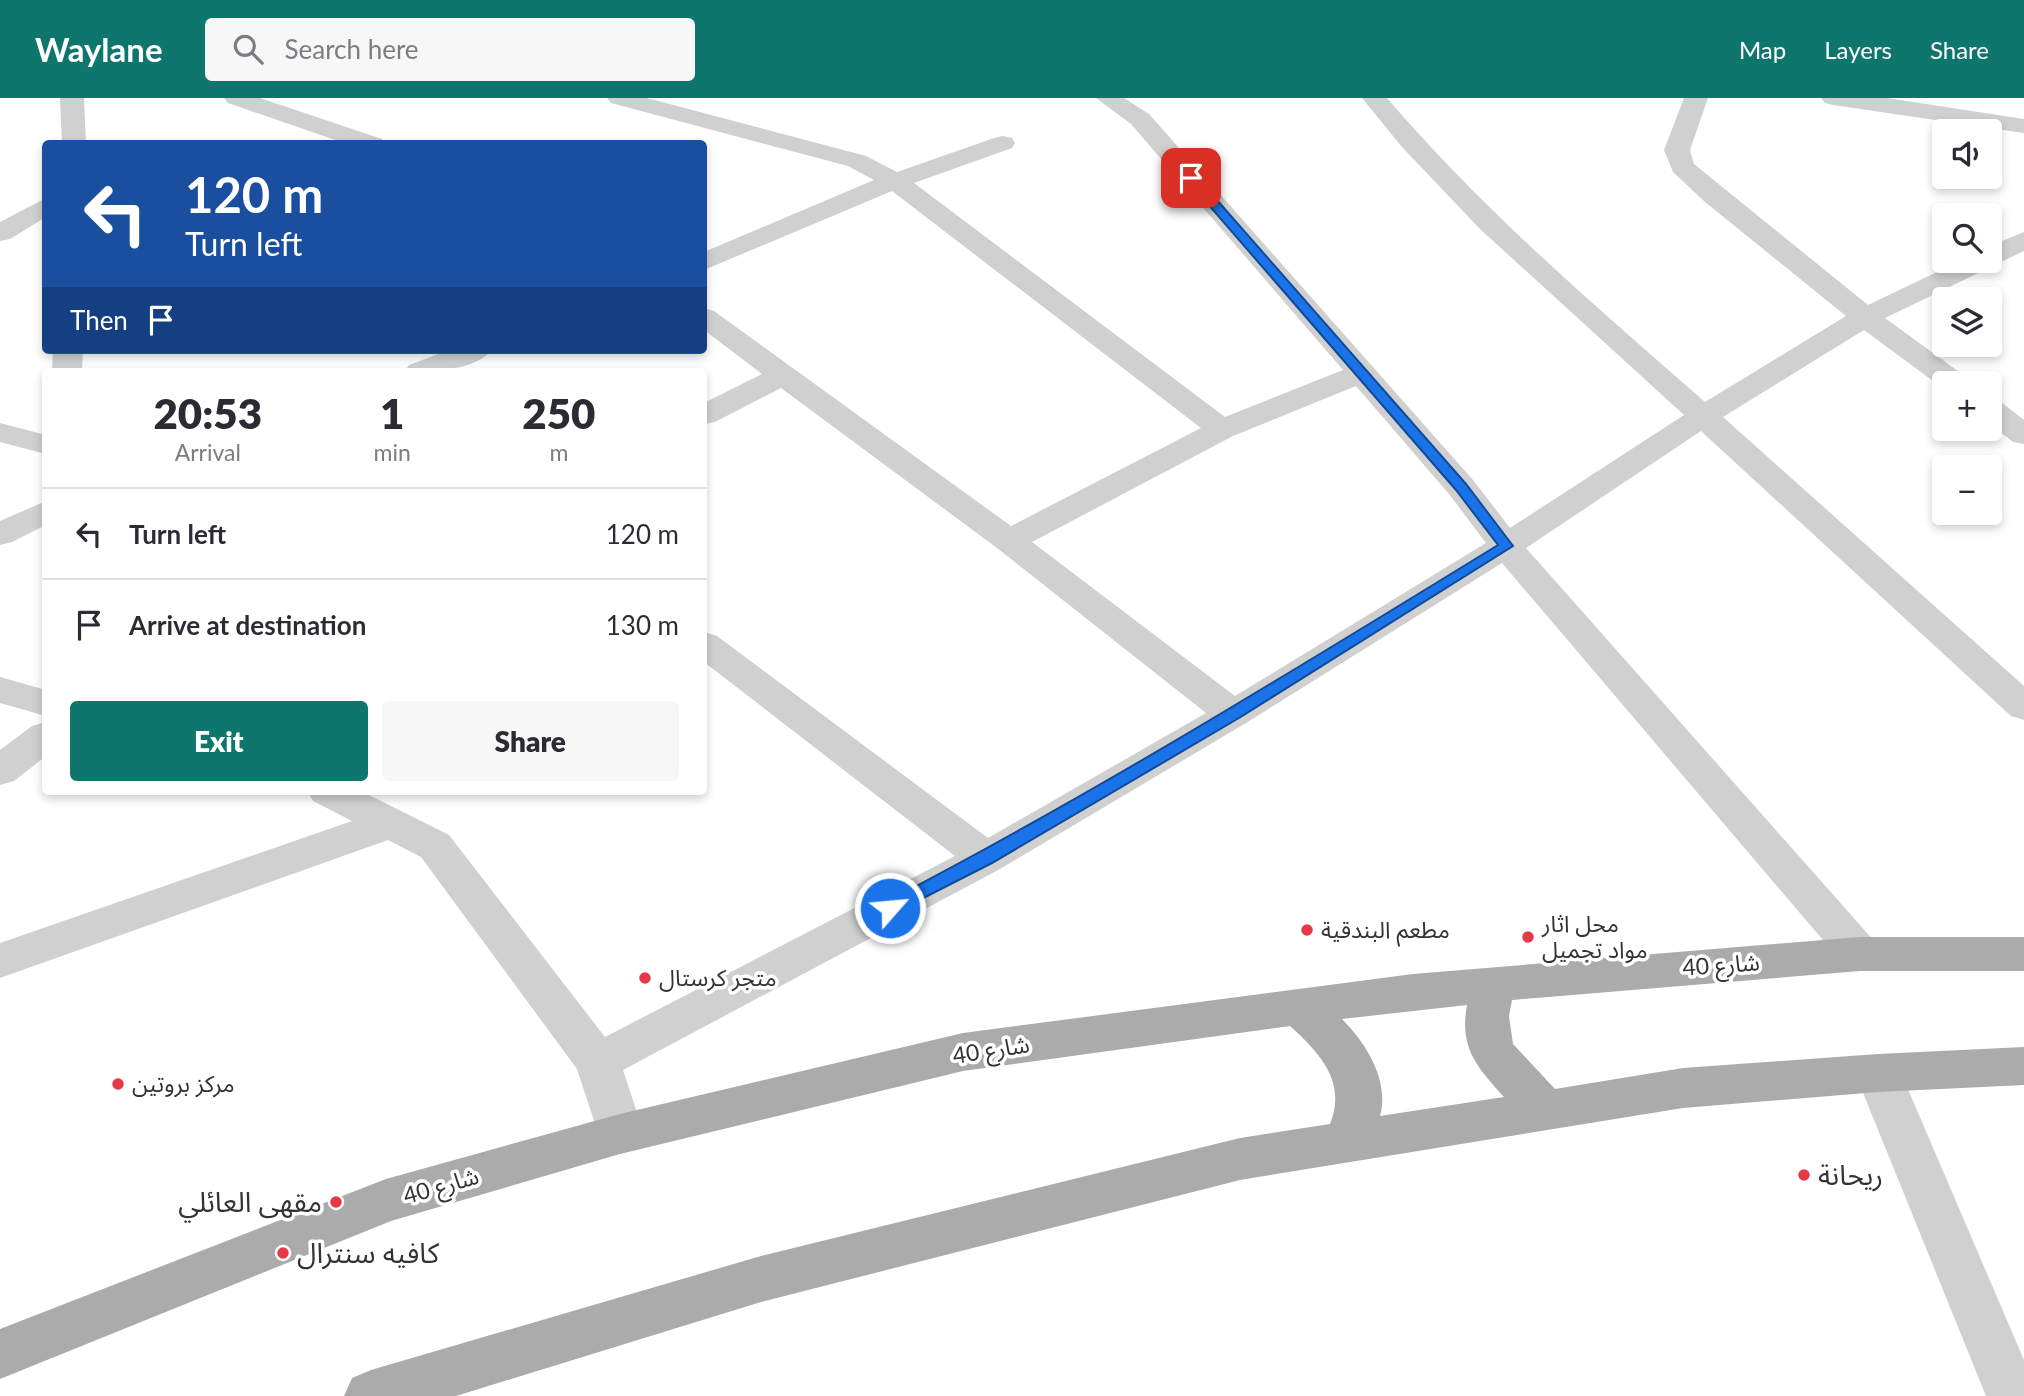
<!DOCTYPE html>
<html lang="en">
<head>
<meta charset="utf-8">
<style>
  :root { --surface:#fff; --page:#f7f7f7; --text:#2b2b33; --muted:#7c7c81; --line:#e1e1e2; --accent:#0f766e }
  body { margin:0; font-family:Lato,"Noto Sans Arabic",sans-serif; background:var(--page); color:var(--text); height:100vh; display:flex; flex-direction:column; font-size:26px; white-space:nowrap }
  * { box-sizing:border-box; margin:0 }
  p { font-size:23px; color:var(--muted) }
  .icon { flex:none; width:38px; height:38px; fill:none; stroke:currentColor; stroke-width:2; stroke-linecap:round; stroke-linejoin:round }
  .map { position:relative; flex:1; overflow:hidden }
  .details { position:absolute; left:42px; top:270px; width:665px; height:427px; display:flex; flex-direction:column; background:var(--surface); border-radius:7px; box-shadow:0 4px 10px #0003 }
  .details>* { flex:none }
  .top-card { position:absolute; left:42px; top:42px; width:665px; height:214px; border-radius:7px; box-shadow:0 4px 10px #0003; background:#1a4fa0; color:#fff; overflow:hidden }
  .tools { position:absolute; left:1932px; top:21px; display:grid; gap:14px }
  .tools a { display:grid; place-items:center; width:70px; height:70px; border-radius:7px; background:var(--surface); box-shadow:0 4px 10px #0003; font-size:35px }
  .pin { position:absolute; display:grid; place-items:center; width:60px; height:60px; color:#fff; margin:-30px; border-radius:14px; box-shadow:0 4px 10px #0006 }
  .me { position:absolute; width:77px; margin:-38px; rotate:63deg; stroke-linejoin:round; filter:drop-shadow(0 0 5px #0008) }
  .turn { display:flex; align-items:center; gap:24px; height:147px; padding:0 28px; font-size:32px }
  .turn .icon { width:91px; height:91px; stroke-width:2.5 }
  .turn b { display:block; font-size:49px; line-height:60px }
  .then { display:flex; align-items:center; height:66px; padding:0 28px; background:#0003; gap:14px; font-size:26px }
  .eta { display:flex; justify-content:space-evenly; align-items:center; height:119px; text-align:center }
  .eta b { font-size:42px; font-weight:800; line-height:49px }
  .cta { display:flex; gap:14px; margin-top:auto; padding:14px 28px }
  .cta a { flex:1; height:80px; border-radius:7px; background:var(--accent); color:#fff; font-size:28px; font-weight:800; line-height:80px; text-align:center }
  .cta a+a { background:var(--page); color:var(--text) }
  ul { padding:0; list-style:none }
  li { display:flex; align-items:center; gap:21px; height:91px; padding:0 28px; border-top:2px solid var(--line) }
  li div { flex:1 }
  li b { display:block; font-size:26px }
  li em { font-style:normal }
  header { display:flex; align-items:center; gap:42px; box-sizing:border-box; height:98px; padding:0 35px; background:var(--accent); color:#fff }
  header strong { font-size:33px }
  nav { display:flex; gap:38px; margin-inline-start:auto; font-size:24px }
  .search { width:490px; height:63px; background:var(--page); display:flex; align-items:center; gap:18px; box-sizing:border-box; padding:0 24px; border-radius:7px; color:var(--muted); font-size:26px }
  .map>svg:first-child { display:block }
  .lines { fill:none; stroke-linecap:round; stroke-linejoin:round }
  .minor { fill:#d0d0d0; fill-rule:evenodd }
  .major { fill:#ababab; fill-rule:evenodd }
  .route { fill:#1a73e8; stroke:#114b97; stroke-width:2 }
  .poi-dot { fill:#e63946; stroke:#fff; stroke-width:2.5 }
  .labels { text-anchor:middle; stroke-width:7; stroke-linejoin:round; paint-order:stroke }
  .poi-label { font-size:23px; fill:#333; stroke:#fff; text-anchor:start }
  .street-label { font-size:23px; fill:#333; stroke:#fff }
  .near-poi-label { font-size:28px; fill:#333; stroke:#fff; text-anchor:start }
</style>
</head>
<body>
<header>
<strong>Waylane</strong>
<div class="search"><svg class="icon" aria-label="search" viewBox="0 0 24 24"><circle cx="10" cy="10" r="6"/><path d="M15 15l6 6"/></svg>Search here</div>
<nav><a>Map</a><a>Layers</a><a>Share</a></nav>
</header>
<div class="map">
<svg width="2024" height="1298" viewBox="0 0 2024 1298">
  <rect width="100%" height="100%" fill="#fff"/>
  <g class="lines">
    <g class="minor">
      <polygon points="60,0 84,0 86,46 62,46"/>
      <polygon points="224,0 260,0 382,41 385,46 347,46 228,5"/>
      <path d="M 607,0 L 647,0 L 866,58 L 897,74 L 994,40 L 1003,38 L 1012,40 L 1015,45 L 1012,50 L 914,85 L 1225,319 L 1343,272 L 1131,26 L 1096,0 L 1124,0 L 1149,16 L 1473,382 L 1510,430 L 1684,317 L 1480,131 L 1402,49 L 1362,0 L 1387,0 C 1483,112 1594,207 1705,304 L 1846,218 L 1705,104 L 1673,74 L 1664,52 L 1684,0 L 1708,0 L 1690,52 L 1694,66 L 1868,207 L 1960,163 L 1990,163 L 1990,148 L 2024,134 L 2024,153 L 1885,220 L 1966,279 L 1970,285 L 1944,285 L 1944,291 L 1864,232 L 1723,319 L 2024,588 L 2024,622 L 2011,618 L 1701,333 L 1526,450 L 1875,844 L 1882,856 L 1875,868 L 1860,873 L 1845,868 L 1502,465 L 1246,625 L 1000,771 L 623,972 L 644,1036 L 637,1050 L 620,1056 L 603,1050 L 577,971 L 421,759 L 388,742 L 0,880 L 0,845 L 352,723 L 313,703 L 307,693 L 361,693 L 449,737 L 605,939 L 955,758 L 704,564 L 704,534 L 717,538 L 988,740 L 1206,615 L 997,450 L 781,290 L 715,324 L 704,326 L 704,305 L 762,276 L 704,232 L 704,210 L 714,213 L 1011,428 L 1201,330 L 892,93 L 704,172 L 704,154 L 874,82 L 848,68 L 611,5 ZM 1356,288 L 1449,396 L 1486,445 L 1235,598 L 1032,444 L 1233,338 Z"/>
      <polygon points="1821,0 1887,0 2024,21 2024,35 1833,7 1825,5"/>
      <polygon points="46,100 46,119 10,141 0,143 0,124"/>
      <polygon points="53,252 83,252 82,273 52,273"/>
      <path d="M 449,252 L 491,252 C 475,274 429,273 405,273 L 409,267 Z"/>
      <polygon points="1990,302 2001,304 2024,322 2024,346 2013,344 1990,326"/>
      <polygon points="0,325 46,337 46,356 0,344"/>
      <polygon points="46,403 46,427 12,444 0,447 0,423"/>
      <polygon points="0,579 46,592 46,618 0,605"/>
      <polygon points="46,624 46,658 14,683 0,687 0,652 32,628"/>
      <polygon points="1878,956 1894,961 1901,975 2024,1262 2024,1298 1986,1298 1855,975 1862,961"/>
    </g>
    <path class="major" d="M 1860,839 L 2024,839 L 2024,873 L 1860,873 L 1512,902 L 1509,918 L 1513,946 L 1555,991 L 1683,970 L 1878,956 L 2024,949 L 2024,987 L 1878,994 L 1683,1010 L 1240,1082 L 761,1204 L 456,1298 L 344,1298 L 352,1280 L 371,1272 L 761,1158 L 1240,1040 L 1330,1026 C 1347,984 1320,955 1290,928 L 963,973 L 620,1056 L 391,1123 L 0,1281 L 0,1231 L 386,1081 L 620,1016 L 963,935 L 1413,876 ZM 1467,907 C 1459,950 1477,969 1504,999 L 1380,1018 C 1390,983 1366,945 1342,921 Z"/>
  </g>
  <path class="route" d="M 1191,76 L 1195,77 L 1466,386 L 1513,448 L 1239,620 L 992,765 L 896,814 L 884,814 L 881,810 L 884,805 C 1094,696 1296,571 1498,447 L 1456,392 L 1187,82 L 1186,80 Z"/>
  <g class="poi-dot">
    <circle cx="1307" cy="832" r="7"/>
    <circle cx="1528" cy="839" r="7"/>
    <circle cx="645" cy="880" r="7"/>
    <circle cx="118" cy="986" r="7"/>
    <circle cx="1804" cy="1077" r="7"/>
    <circle cx="336" cy="1104" r="7"/>
    <circle cx="283" cy="1155" r="7"/>
  </g>
  <g class="labels">
    <g class="poi-label">
      <text x="1542" y="834">محل اثار<tspan x="1542" dy="26">مواد تجميل</tspan></text>
      <text x="1321" y="840">مطعم البندقية</text>
      <text x="659" y="888">متجر كرستال</text>
      <text x="132" y="994">مركز بروتين</text>
    </g>
    <g class="street-label">
      <text transform="translate(1721 867) rotate(-4)" y="8">شارع 40</text>
      <text transform="translate(991 952) rotate(-9)" y="8">شارع 40</text>
      <text transform="translate(441 1088) rotate(-16)" y="8">شارع 40</text>
    </g>
    <g class="near-poi-label">
      <text x="1818" y="1087">ريحانة</text>
      <text x="322" y="1114" text-anchor="end">مقهى العائلي</text>
      <text x="297" y="1165">كافيه سنترال</text>
    </g>
  </g>
</svg>
<div class="tools">
<a><svg class="icon" aria-label="sound" viewBox="0 0 24 24"><path d="M4 9h4l5-4v14l-5-4H4zM17 9q2 3 0 6"/></svg></a>
<a><svg class="icon" aria-label="search" viewBox="0 0 24 24"><circle cx="10" cy="10" r="6"/><path d="M15 15l6 6"/></svg></a>
<a><svg class="icon" aria-label="layers" viewBox="0 0 24 24"><path d="M12 4l9 5-9 5-9-5zM3 14l9 5 9-5"/></svg></a>
<a>+</a>
<a>−</a>
</div>
<div class="pin" style="left:1191px;top:80px;background:#d93025"><svg class="icon" aria-label="arrive" viewBox="0 0 24 24"><path d="M6 21V4h12l-3 4 3 4H6"/></svg></div>
<svg class="me" style="left:890px;top:810px" viewBox="-20 -20 40 40"><circle r="17" fill="#1a73e8" stroke="#fff" stroke-width="3"/><path d="M0-11L8 9 0 5-8 9z" fill="#fff"/></svg>
<div class="top-card">
<div class="turn"><svg class="icon" aria-label="left" viewBox="0 0 24 24"><path d="M17 20v-9H6M10 6l-5 5 5 5"/></svg><div><b>120 m</b>Turn left</div></div>
<div class="then">Then<svg class="icon" aria-label="arrive" viewBox="0 0 24 24"><path d="M6 21V4h12l-3 4 3 4H6"/></svg></div>
</div>
<section class="details">
<div class="eta">
<div><b>20:53</b><p>Arrival</p></div>
<div><b>1</b><p>min</p></div>
<div><b>250</b><p>m</p></div>
</div>
<ul>
<li><svg class="icon" aria-label="left" viewBox="0 0 24 24"><path d="M17 20v-9H6M10 6l-5 5 5 5"/></svg><div><b>Turn left</b></div><em>120 m</em></li>
<li><svg class="icon" aria-label="arrive" viewBox="0 0 24 24"><path d="M6 21V4h12l-3 4 3 4H6"/></svg><div><b>Arrive at destination</b></div><em>130 m</em></li>
</ul>
<div class="cta"><a>Exit</a><a>Share</a></div>
</section>
</div>
</body>
</html>
